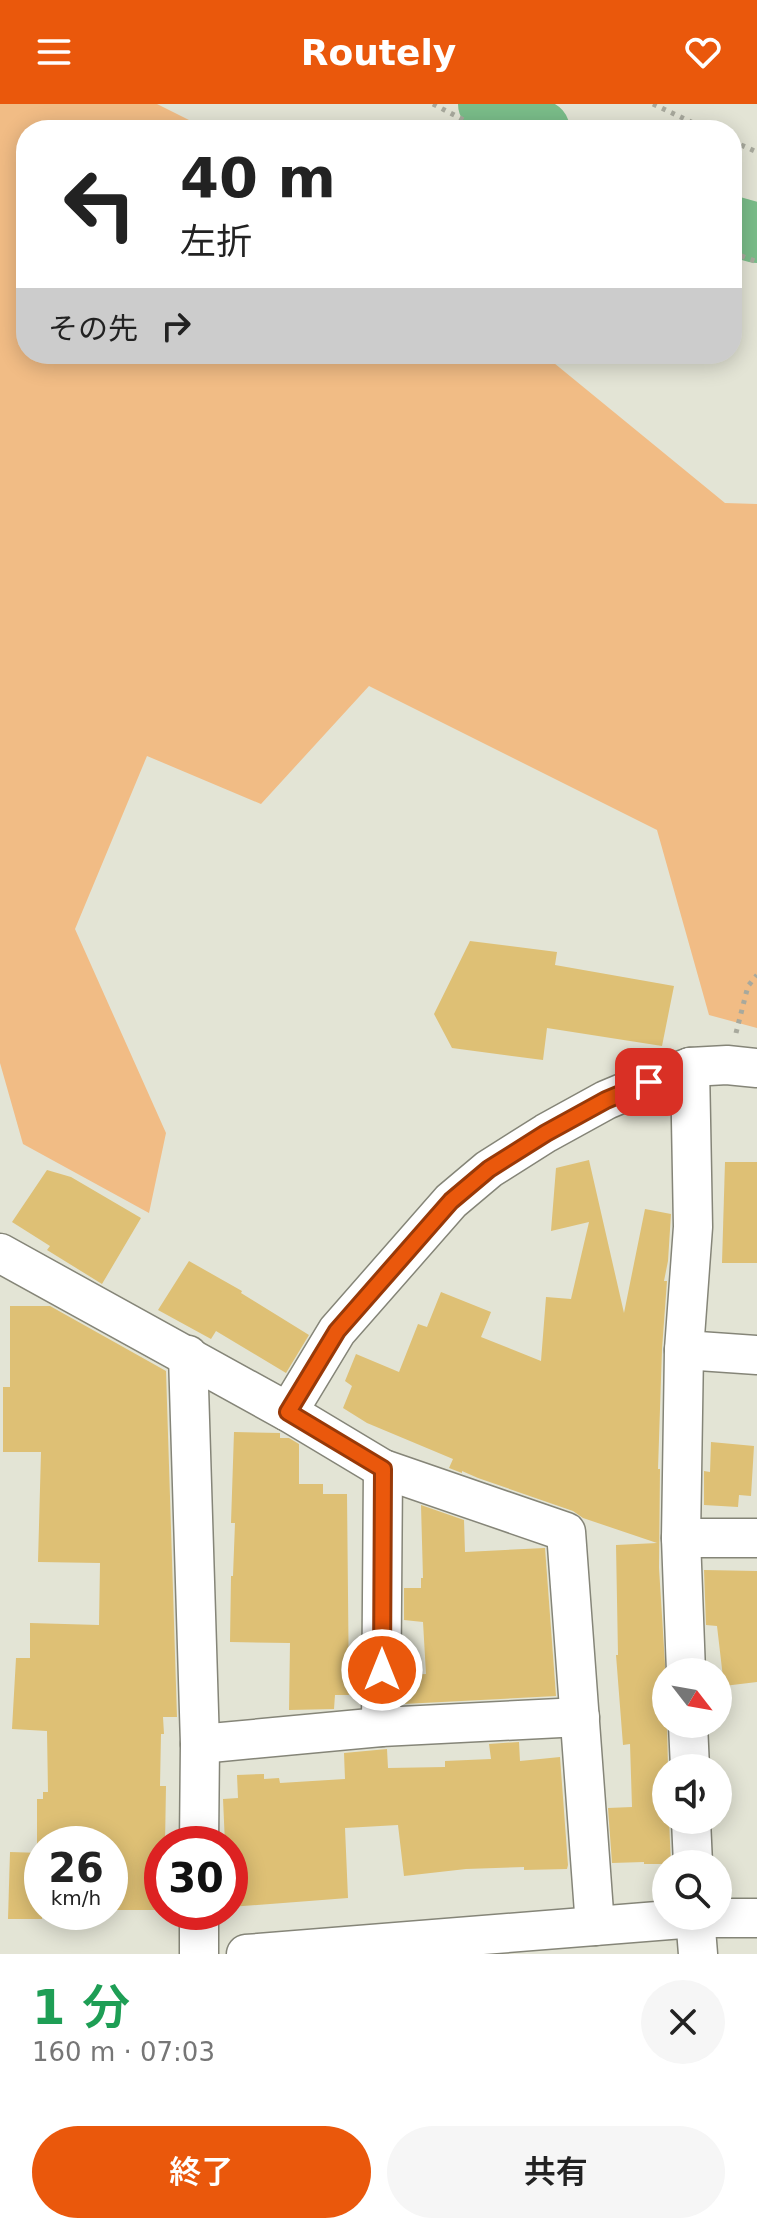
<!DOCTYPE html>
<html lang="ja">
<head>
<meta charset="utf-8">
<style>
  :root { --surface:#fff; --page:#f6f6f6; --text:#222; --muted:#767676; --accent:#ea580c }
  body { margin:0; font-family:"DejaVu Sans","Noto Sans JP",sans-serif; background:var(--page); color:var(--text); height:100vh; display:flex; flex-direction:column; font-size:30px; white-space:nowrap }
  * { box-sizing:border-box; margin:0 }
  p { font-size:26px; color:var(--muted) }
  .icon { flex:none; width:44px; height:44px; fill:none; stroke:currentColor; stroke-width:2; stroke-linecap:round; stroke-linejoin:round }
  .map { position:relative; height:1850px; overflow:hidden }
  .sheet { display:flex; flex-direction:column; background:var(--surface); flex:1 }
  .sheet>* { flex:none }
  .banner { position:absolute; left:16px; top:16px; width:726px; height:244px; border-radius:32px; box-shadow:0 4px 20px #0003; background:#fff; color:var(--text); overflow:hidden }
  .needle { width:52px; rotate:121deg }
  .tools { position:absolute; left:652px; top:1554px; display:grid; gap:16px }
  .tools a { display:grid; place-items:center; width:80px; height:80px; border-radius:50%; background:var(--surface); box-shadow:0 4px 20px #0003; font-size:40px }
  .speed { position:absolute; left:24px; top:1722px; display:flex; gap:16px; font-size:40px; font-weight:700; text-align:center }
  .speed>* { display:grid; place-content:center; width:104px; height:104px; border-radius:50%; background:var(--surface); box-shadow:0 4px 20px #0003; line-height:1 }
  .speed small { font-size:20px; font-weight:400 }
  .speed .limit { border:12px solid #d22; background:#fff; color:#111 }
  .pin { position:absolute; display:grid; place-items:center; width:68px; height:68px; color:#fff; margin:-34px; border-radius:16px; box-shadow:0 4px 12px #0006 }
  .me { position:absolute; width:88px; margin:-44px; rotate:0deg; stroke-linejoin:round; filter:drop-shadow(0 0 6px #0008) }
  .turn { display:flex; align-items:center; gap:28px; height:168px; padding:0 32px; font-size:36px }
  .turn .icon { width:104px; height:104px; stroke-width:2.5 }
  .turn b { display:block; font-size:56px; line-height:68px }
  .then { display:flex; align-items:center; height:76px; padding:0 32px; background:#0003; gap:16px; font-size:30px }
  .round { display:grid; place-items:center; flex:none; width:84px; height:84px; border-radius:42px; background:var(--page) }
  .head { display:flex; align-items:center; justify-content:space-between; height:136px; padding:0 32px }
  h1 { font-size:48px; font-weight:600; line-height:60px; color:#1e9e55 }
  .action { display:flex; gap:16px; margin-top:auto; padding:16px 32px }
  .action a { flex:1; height:92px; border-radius:48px; background:var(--accent); color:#fff; font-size:32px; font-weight:600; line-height:92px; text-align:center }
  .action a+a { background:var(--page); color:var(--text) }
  header { display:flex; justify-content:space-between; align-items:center; height:104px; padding:0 32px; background:var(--accent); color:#fff; font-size:36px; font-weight:600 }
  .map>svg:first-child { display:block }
  .green { fill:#f1bc85 }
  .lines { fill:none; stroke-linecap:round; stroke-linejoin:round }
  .river { stroke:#7abd89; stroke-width:60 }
  .building { fill:#dec075 }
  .minor-casing { stroke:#858578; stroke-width:41 }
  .path { stroke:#a8a99d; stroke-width:5; stroke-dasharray:4 6; stroke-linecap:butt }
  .minor { stroke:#fff; stroke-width:38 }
  .route-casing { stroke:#983908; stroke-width:20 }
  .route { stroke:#ea580c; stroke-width:14 }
</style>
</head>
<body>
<header><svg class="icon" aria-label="menu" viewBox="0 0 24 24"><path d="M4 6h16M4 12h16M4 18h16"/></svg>Routely<svg class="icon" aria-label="heart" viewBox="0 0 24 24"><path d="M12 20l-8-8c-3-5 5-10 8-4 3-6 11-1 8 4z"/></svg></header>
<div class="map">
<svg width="757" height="1850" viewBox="0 0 757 1850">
  <rect width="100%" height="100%" fill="#e3e4d5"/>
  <polygon class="green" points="0,0 157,0 209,26 26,26 26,250 543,250 725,399 757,400 757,924 709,911 657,726 369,582 261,700 147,652 75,825 166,1029 149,1109 23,1040 0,959"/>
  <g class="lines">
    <g class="river">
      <polyline points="488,0 540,26"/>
      <polyline points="732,122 757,129"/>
    </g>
  </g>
  <g class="building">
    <polygon points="470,837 557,848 555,861 674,882 662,942 547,924 543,956 452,944 434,910"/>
    <polygon points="589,1056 624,1209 645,1105 671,1110 668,1157 664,1177 667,1177 662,1245 658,1365 660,1365 659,1464 666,1576 668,1664 666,1664 666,1716 669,1716 671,1760 644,1760 644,1758 612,1759 608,1704 632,1703 630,1640 623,1641 616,1551 618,1551 616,1441 657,1439 583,1414 573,1407 478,1374 462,1367 462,1369 449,1364 453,1355 367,1319 343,1304 352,1282 345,1277 356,1250 399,1268 418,1220 427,1223 441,1188 491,1208 481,1233 541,1257 546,1193 571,1195 589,1118 551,1127 556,1064"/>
    <polygon points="725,1058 757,1058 757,1159 722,1159"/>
    <polygon points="47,1066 71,1073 141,1114 102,1180 47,1146 50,1142 12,1118"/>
    <polygon points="189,1157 242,1187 241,1189 309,1231 286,1269 216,1227 211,1235 158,1206"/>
    <polygon points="10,1202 50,1202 166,1267 177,1613 163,1613 164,1630 161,1630 160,1682 166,1682 165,1740 162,1740 162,1806 110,1806 110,1740 37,1740 37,1695 43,1695 43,1688 48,1688 47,1627 12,1625 16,1554 30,1554 30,1519 99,1521 100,1459 38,1458 41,1348 3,1348 3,1283 10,1283"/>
    <polygon points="234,1328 280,1329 280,1334 289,1334 299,1340 299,1380 323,1380 323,1390 347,1390 349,1591 335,1591 334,1605 289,1606 290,1539 230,1538 231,1472 233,1472 235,1419 231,1419"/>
    <polygon points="711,1338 754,1342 751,1392 739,1391 738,1403 704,1401 704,1367 710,1368"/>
    <polygon points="421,1401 464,1416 465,1448 545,1444 556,1592 403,1600 403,1571 426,1570 423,1518 404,1516 404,1484 421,1484 421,1474 423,1474"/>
    <polygon points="704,1466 757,1467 757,1578 724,1582 717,1522 706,1521"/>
    <polygon points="519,1638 520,1657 560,1653 568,1761 567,1765 524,1766 524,1763 466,1765 404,1772 398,1721 345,1724 348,1794 230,1803 230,1740 225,1740 223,1695 238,1694 237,1671 264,1670 264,1675 279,1674 280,1679 345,1675 344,1649 387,1645 388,1664 445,1663 445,1657 491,1655 489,1640"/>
    <polygon points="10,1748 42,1749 42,1815 8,1815"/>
  </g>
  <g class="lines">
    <defs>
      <g id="minor">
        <polyline points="0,1149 288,1308 383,1365 566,1428 595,1822"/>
        <polyline points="684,1246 757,1251"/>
        <polyline points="188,1251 200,1640 199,1740"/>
        <polyline points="288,1308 337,1227 451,1097 489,1065 546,1029 606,996 649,978 690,963 727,961 757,964"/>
        <polyline points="681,1434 757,1434"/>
        <polyline points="686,1568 681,1434 684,1246 693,1123 690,963"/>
        <polyline points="688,1620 690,1664"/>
        <polyline points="381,1623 383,1365"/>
        <polyline points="200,1640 381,1623 580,1613"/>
        <polyline points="691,1716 693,1760"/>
        <polyline points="695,1812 698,1850"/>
        <polyline points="199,1850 199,1808"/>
        <polyline points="246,1850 695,1814 757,1814"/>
      </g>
    </defs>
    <use href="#minor" class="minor-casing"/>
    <g class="path">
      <polyline points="433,0 483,26"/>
      <polyline points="653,0 708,26"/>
      <polyline points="732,37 757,48"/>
      <polyline points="732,148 757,158"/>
      <polyline points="736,929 748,882 757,871"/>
    </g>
    <use href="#minor" class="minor"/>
  </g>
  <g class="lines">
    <defs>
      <polyline id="route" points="382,1566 383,1365 288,1308 337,1227 451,1097 489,1065 546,1029 606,996 649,978"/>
    </defs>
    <use href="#route" class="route-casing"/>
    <use href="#route" class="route"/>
  </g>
</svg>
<div class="tools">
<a><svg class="needle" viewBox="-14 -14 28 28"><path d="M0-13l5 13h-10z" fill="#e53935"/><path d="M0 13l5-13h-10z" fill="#767676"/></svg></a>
<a><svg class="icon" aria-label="sound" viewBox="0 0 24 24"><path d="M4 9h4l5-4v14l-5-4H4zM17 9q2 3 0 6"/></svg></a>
<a><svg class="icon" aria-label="search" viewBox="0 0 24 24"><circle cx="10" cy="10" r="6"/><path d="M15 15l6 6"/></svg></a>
</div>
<div class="speed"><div>26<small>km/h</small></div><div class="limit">30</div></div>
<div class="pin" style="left:649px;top:978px;background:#d93025"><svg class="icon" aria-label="arrive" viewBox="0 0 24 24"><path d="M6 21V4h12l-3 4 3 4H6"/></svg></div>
<svg class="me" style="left:382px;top:1566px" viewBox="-20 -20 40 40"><circle r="17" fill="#ea580c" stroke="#fff" stroke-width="3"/><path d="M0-11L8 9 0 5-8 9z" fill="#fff"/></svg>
<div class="banner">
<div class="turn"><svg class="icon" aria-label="left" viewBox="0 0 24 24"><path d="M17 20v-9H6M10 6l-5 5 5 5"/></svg><div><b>40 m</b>左折</div></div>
<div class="then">その先<svg class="icon" aria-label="right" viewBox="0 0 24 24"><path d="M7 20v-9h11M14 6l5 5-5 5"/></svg></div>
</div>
</div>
<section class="sheet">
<div class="head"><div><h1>1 分</h1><p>160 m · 07:03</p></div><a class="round"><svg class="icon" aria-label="close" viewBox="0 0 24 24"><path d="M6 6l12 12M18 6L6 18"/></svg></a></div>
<div class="action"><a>終了</a><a>共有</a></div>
</section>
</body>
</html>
